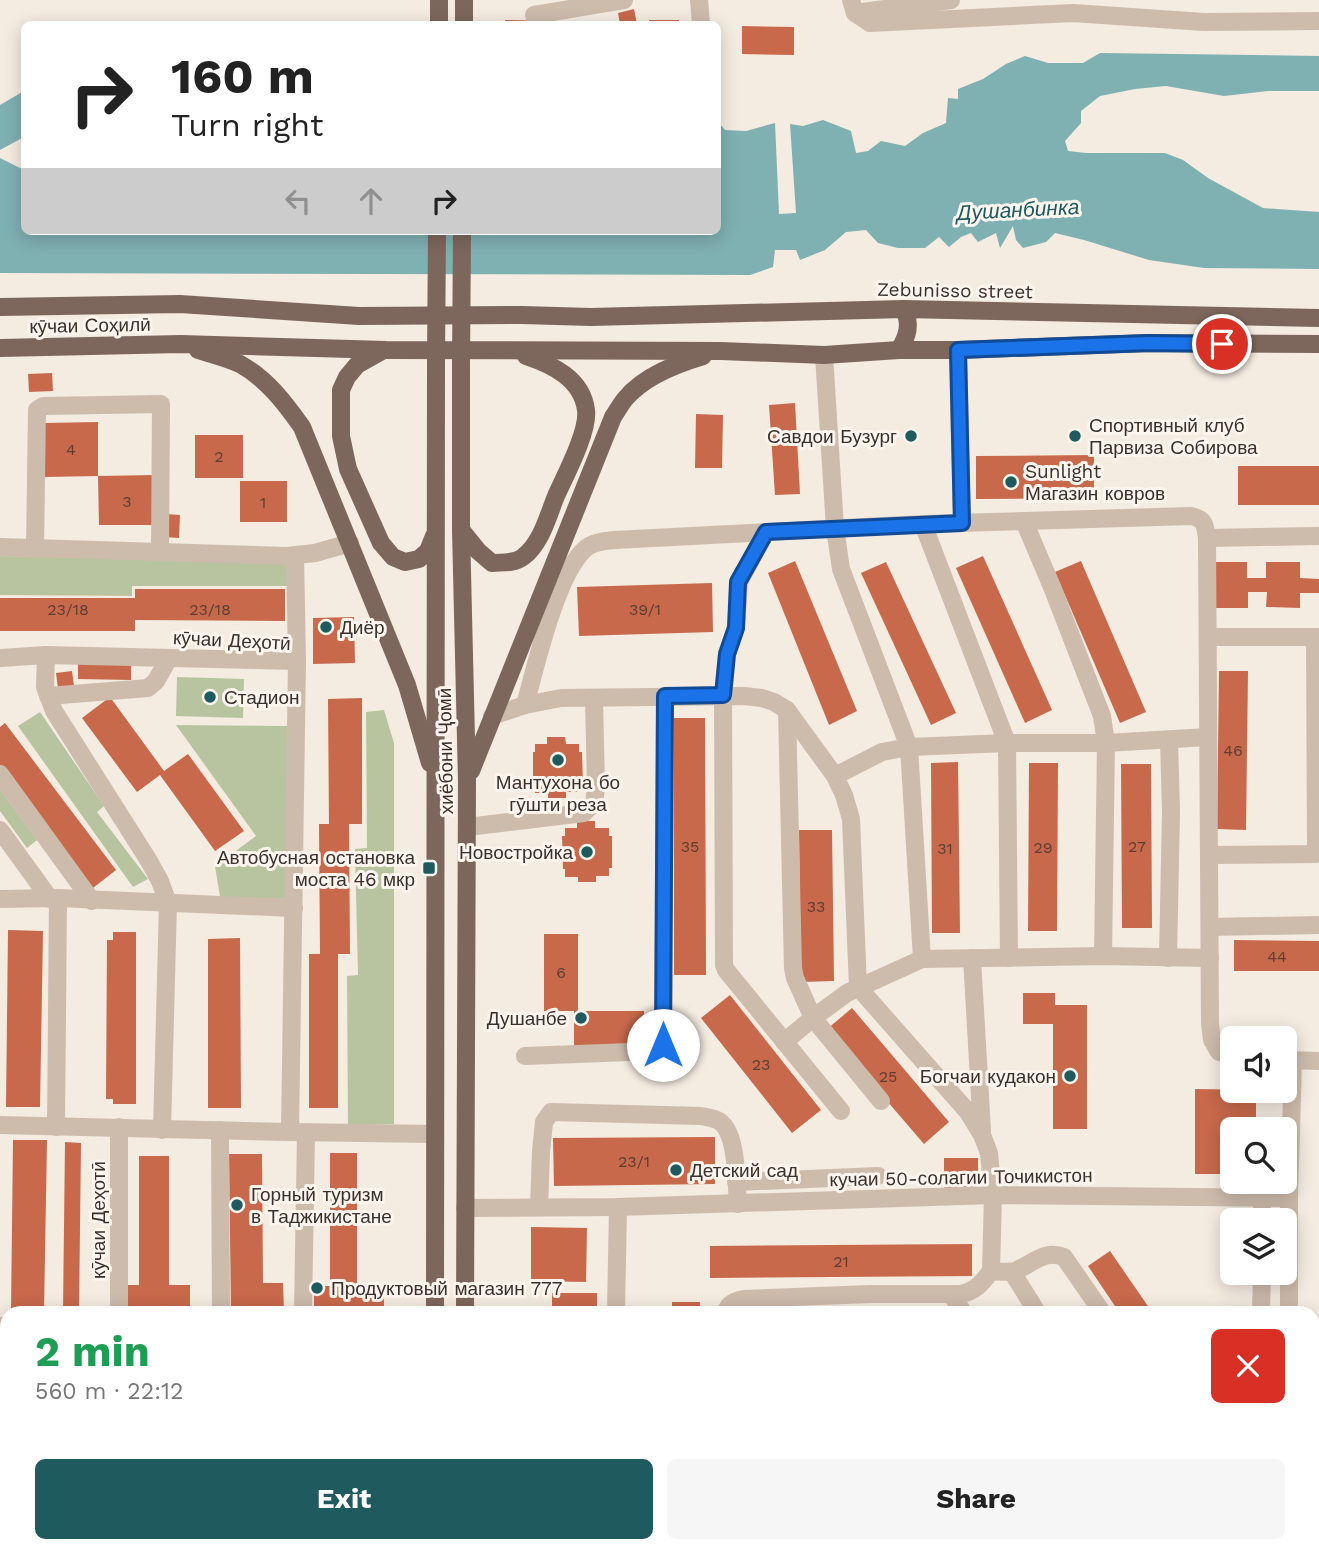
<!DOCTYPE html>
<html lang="en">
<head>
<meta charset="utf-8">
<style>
  :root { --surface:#fff; --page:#f6f6f6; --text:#222; --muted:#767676; --accent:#1f5a5e }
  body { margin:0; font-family:"Work Sans",sans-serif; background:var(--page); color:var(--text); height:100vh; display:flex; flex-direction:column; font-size:26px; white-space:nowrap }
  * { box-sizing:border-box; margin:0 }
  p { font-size:23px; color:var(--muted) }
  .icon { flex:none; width:38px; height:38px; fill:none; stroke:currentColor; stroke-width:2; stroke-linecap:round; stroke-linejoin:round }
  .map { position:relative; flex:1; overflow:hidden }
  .details { position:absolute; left:0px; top:1306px; width:1320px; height:247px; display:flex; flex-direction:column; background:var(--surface); border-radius:21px 21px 0 0; box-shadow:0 4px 18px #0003 }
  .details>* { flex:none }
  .hud { position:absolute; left:21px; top:21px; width:700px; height:214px; border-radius:10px; box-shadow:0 4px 18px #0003; background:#fff; color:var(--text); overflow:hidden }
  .controls { position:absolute; left:1220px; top:1026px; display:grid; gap:14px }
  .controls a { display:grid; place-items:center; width:77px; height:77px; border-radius:10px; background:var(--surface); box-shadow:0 4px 18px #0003; font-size:35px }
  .pin { position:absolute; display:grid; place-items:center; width:60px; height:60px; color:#fff; margin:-30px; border:4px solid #fff; border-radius:50%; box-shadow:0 2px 7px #0007 }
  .me { position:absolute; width:77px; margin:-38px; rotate:0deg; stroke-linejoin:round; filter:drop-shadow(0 0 5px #0008) }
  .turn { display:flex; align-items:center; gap:24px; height:147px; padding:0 35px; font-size:32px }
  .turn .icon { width:91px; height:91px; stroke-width:2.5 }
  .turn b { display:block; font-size:49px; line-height:60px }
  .lanes { display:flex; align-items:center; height:66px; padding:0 35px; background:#0003; justify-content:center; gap:35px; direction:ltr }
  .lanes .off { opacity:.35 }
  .round { display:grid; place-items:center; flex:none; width:74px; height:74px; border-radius:10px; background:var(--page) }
  .overview { display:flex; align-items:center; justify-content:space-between; height:119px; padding:0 35px }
  h1 { font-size:42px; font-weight:700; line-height:52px; color:#1e9e55 }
  .cta { display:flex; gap:14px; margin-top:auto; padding:14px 35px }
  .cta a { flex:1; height:80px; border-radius:10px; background:var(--accent); color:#fff; font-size:28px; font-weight:700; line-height:80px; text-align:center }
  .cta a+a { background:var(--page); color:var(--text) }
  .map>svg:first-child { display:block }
  .green { fill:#b8c4a0 }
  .water { fill:#7fb0b2 }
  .building { fill:#c8694b }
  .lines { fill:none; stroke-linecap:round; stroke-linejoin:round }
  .minor { stroke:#cdbbac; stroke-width:18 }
  .major { stroke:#7d675c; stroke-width:18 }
  .major-bridge { stroke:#7d675c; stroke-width:18 }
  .route-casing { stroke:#114b97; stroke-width:18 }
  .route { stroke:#1a73e8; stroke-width:12 }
  .poi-dot { fill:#1f5a5e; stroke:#fbf5ee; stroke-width:2.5 }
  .labels { text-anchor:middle; stroke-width:6; stroke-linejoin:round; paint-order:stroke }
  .number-label { font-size:16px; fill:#5e3e33 }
  .street-label { font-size:19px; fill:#3b302b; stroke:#fbf5ee }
  .poi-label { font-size:19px; fill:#3b302b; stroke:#fbf5ee; text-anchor:start }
  .water-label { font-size:21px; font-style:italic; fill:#1f5a5e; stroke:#fbf5ee }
</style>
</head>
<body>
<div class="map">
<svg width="1319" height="1552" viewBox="0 0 1319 1552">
  <rect width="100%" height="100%" fill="#f4ebe1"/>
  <g class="green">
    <polygon points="0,556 287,562 288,586 132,586 132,596 0,595"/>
    <polygon points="177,677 244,679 243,718 176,716"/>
    <polygon points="384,710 394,743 394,1124 348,1125 347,976 358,975 355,849 367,848 366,712"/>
    <polygon points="40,712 104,806 97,812 148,879 133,887 18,726"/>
    <polygon points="176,725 287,726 288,899 220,897 215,866 256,836"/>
    <polygon points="0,789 37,840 27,848 0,811"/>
  </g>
  <g class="water">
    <polygon points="1100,53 1319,56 1319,91 1268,91 1224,96 1166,86 1135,89 1100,96 1081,111 1081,123 1065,141 1068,151 1086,153 1165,153 1183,160 1208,178 1263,208 1319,212 1319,269 1204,268 1149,260 1084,240 1055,233 1046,242 1023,248 1016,240 1013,226 1000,248 996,233 978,242 971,233 961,237 949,247 939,237 925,248 898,248 878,243 866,230 846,232 825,250 800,260 796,250 775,250 773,267 750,275 0,273 0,158 24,170 24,231 718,231 718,122 725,130 746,131 775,123 779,214 796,213 790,124 803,126 823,120 851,131 856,153 868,151 881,141 905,146 923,133 946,123 948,98 958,99 958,89 983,79 1006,64 1025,56 1048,63 1083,63"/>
    <polygon points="24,91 24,137 0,150 0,105"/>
  </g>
  <g class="building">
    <polygon points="634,9 637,24 620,24 618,13"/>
    <polygon points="505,20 562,21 562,24 505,24"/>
    <rect x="649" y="20" width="30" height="4"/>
    <polygon points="742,26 794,27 794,55 742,54"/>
    <polygon points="52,373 53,391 29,392 28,374"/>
    <polygon points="795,403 800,494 775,495 769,405"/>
    <polygon points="696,414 723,415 722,468 695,468"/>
    <polygon points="98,422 98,476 155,475 156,525 99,525 98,476 45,477 44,423"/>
    <rect x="195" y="435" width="48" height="43"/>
    <polygon points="1094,455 1094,498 976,499 976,456"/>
    <rect x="1238" y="466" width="81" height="39"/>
    <rect x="240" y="481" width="47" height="41"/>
    <polygon points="165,514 180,515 179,538 164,537"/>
    <polygon points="983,556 1052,710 1025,723 956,568"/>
    <polygon points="795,561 857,711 829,725 768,573"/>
    <polygon points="1081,561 1146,712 1120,723 1055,572"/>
    <polygon points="886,562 956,713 931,725 861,573"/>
    <polygon points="1215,562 1247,562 1247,578 1266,578 1266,562 1300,562 1300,578 1319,579 1319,593 1300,593 1300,608 1266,607 1267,592 1248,592 1248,608 1215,608"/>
    <polygon points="712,583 713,632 579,636 577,587"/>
    <polygon points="135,589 285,589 285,621 135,620 135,631 0,631 0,598 135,598"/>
    <polygon points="354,617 355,663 313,664 313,618"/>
    <polygon points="78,661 131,662 131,680 78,679"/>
    <polygon points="72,671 74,686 58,688 56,673"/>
    <polygon points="1219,671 1248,671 1246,830 1217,829"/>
    <polygon points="110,697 164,771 188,754 244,831 215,851 160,775 137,792 82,718"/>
    <polygon points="362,698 362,824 349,824 350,954 338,954 338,1108 309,1108 309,954 320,954 319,824 329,824 328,699"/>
    <polygon points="674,718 705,718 706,975 674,975"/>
    <polygon points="5,723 116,870 93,888 0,765 0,727"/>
    <polygon points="547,737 565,737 566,744 579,744 579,752 582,752 583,784 579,784 579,792 566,792 566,798 548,798 548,793 535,793 535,785 533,785 533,752 535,752 535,744 547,744"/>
    <polygon points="958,762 960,933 932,933 931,763"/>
    <polygon points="1029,763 1058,763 1057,931 1028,931"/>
    <polygon points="1121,764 1151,764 1152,928 1122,928"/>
    <polygon points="577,821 595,821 595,828 609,828 609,836 612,836 612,868 609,868 609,876 596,876 596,882 578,882 578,877 565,877 565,869 563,869 562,836 565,836 565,828 577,828"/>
    <polygon points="799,830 832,830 834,981 801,982"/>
    <polygon points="8,930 43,931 40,1107 6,1107"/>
    <polygon points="113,932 136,932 136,1104 113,1104 113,1099 106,1099 107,940 113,940"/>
    <polygon points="544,934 578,934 578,1011 644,1011 644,1051 574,1051 574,1011 544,1011"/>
    <polygon points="240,938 241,1108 208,1108 208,939"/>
    <polygon points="1234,940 1319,941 1319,971 1234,971"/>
    <polygon points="1023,993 1055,993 1055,1005 1087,1005 1087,1129 1053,1129 1053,1024 1023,1024"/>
    <polygon points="730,995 821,1110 792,1133 701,1018"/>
    <polygon points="852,1008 949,1122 924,1144 826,1030"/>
    <polygon points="1195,1089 1256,1090 1256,1129 1232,1129 1232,1174 1195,1174"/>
    <polygon points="715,1137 715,1184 554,1186 553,1138"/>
    <polygon points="13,1140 47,1140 44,1312 11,1312"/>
    <polygon points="65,1142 81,1143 79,1312 63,1311"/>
    <polygon points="330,1153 357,1153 357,1286 384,1286 384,1312 314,1312 314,1286 330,1286"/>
    <polygon points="229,1154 262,1154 263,1283 283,1283 284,1312 231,1312"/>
    <polygon points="139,1156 169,1156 169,1285 190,1285 190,1312 124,1312 124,1285 139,1285"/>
    <rect x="944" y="1158" width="34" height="30"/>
    <polygon points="531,1227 587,1228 586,1282 531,1281"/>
    <polygon points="972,1244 972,1276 710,1278 710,1246"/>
    <polygon points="1110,1251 1152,1312 1119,1312 1088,1266"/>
    <rect x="552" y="1293" width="45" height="19"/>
    <rect x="672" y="1302" width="28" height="10"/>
    <polygon points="92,1545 126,1545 127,1552 94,1552"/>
    <polygon points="196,1545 226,1545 228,1552 198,1552"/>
    <polygon points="302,1545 332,1545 334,1552 303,1552"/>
    <rect x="545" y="1545" width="40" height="7"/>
    <rect x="703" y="1545" width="35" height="7"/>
    <rect x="983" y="1545" width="20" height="7"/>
    <rect x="1076" y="1545" width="22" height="7"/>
    <rect x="1187" y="1545" width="23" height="7"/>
  </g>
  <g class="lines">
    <g class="minor">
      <polyline points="699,0 701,24"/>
      <polyline points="851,0 855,13 870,23 1073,13 1204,22 1319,21"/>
      <polyline points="855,13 951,0"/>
      <polyline points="534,15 624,0"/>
      <polyline points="958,350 962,523"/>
      <polyline points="824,355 835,528 841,569 909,747 922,959 1103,956 1210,958"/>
      <polyline points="1024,521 1052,587 1102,716 1106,743 1103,956"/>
      <polyline points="923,524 1007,743 1009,958"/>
      <polyline points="766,532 739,582 736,627 727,654 723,695 724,965 726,970 841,1111"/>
      <polyline points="1207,538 1319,536"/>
      <polyline points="0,547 287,556 315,553 350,543"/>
      <polyline points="35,549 37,410 43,406 161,404 160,552"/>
      <polyline points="1208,637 1319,637"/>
      <polyline points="46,655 45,687 54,711 149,861 160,881 168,903 162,1130"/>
      <polyline points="0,658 46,655 297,661"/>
      <polyline points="48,696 148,688 156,681 169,658"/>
      <path d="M 525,705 C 536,666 556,574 586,548 C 598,539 619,540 634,539 L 923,524 L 1191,516 C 1205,519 1205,525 1207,538 L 1210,1023 L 1212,1040 L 1219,1052 L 1232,1056"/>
      <polyline points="787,710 793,968 795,978 813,1018 881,1101"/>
      <polyline points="492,716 525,705 561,698 744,696 762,698 774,702 787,710 835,776 844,795 851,819 858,987 968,1112 982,1135 989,1153 993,1195 991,1271"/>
      <polyline points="0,774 92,901"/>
      <polyline points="835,776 882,752 909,747 1007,743 1106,743 1208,737"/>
      <polyline points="467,827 584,813 594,803 596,788 594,698"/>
      <polyline points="0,830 50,899"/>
      <polyline points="1210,855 1316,854 1315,637"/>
      <polyline points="0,899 58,898 294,908"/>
      <polyline points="1210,927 1319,925"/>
      <polyline points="972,958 982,1131"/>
      <polyline points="1168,958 1171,811 1169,740"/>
      <polyline points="784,1042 813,1018 847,993 922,959"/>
      <polyline points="525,1056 656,1051 663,1045 665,696"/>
      <polyline points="1284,1060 1319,1061"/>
      <polyline points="0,1125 290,1132 435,1134"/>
      <polyline points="56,1127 58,898"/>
      <polyline points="119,1127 119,1312"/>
      <polyline points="220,1130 221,1312"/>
      <polyline points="290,1132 297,661 295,555"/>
      <polyline points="736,1182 878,1176"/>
      <polyline points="1262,1198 1262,1220"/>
      <path d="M 539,1207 L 541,1152 L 544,1122 L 551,1112 L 701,1116 C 706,1117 712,1118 717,1120 C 738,1129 736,1183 738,1204"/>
      <polyline points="465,1208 618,1207 993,1195 1289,1198"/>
      <polyline points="1012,1272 1037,1312"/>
      <polyline points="951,1294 963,1312"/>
      <polyline points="303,1312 306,1133"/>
      <polyline points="616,1312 618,1207"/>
      <path d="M 726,1312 C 728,1303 735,1301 744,1299 L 870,1294 L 960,1294 C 975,1292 982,1283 991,1271 C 998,1271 1008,1273 1015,1271 C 1032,1264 1045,1249 1064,1257 L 1102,1312"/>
      <polyline points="1261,1312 1262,1272"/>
      <polyline points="1289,1312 1289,1198 1293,1060"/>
      <polyline points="0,1534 2,1326"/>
      <polyline points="53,1545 55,1552"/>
      <polyline points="161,1545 163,1552"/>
      <polyline points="256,1545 258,1552"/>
      <polyline points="821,1545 853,1552"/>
      <polyline points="1061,1545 1061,1552"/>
      <polyline points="1116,1545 1116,1552"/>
      <polyline points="1174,1545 1174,1552"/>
      <polyline points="687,1552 687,1545"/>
      <polyline points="764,1552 764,1545"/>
      <polyline points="870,1552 893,1545"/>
      <polyline points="963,1552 963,1545"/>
      <polyline points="1257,1552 1257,1545"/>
    </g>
    <g class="major">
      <polyline points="439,24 439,0"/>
      <polyline points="464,24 464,0"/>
      <polyline points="0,307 180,304 359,316 522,315 591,317 904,309 1319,318"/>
      <polyline points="0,348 181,344 386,350 721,351 824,355 899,350 958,350 1149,343 1319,344"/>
      <path d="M 198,350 C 211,354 227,358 240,364 C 267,379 285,403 302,427 L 407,685 L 430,763"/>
      <path d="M 899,350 C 908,336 911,324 904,309"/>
      <polyline points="382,351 357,365 347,377 341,390 341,436 348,469 381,543 393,557 405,562 419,559 428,551 434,536"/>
      <polyline points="461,364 461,530 467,781 465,1312"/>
      <path d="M 461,530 L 478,551 L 492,563 C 502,562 514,564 523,557 C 541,544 548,516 556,496 C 565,476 589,431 586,410 C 582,379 553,365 526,356"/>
      <path d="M 471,771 L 613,417 C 617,411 621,404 625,399 C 644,376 676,364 703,356"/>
      <polyline points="435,1312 436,363"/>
      <polyline points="433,1552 433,1545"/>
      <polyline points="465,1552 465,1545"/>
    </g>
    <g class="major-bridge">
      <polyline points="436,363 437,231"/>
      <polyline points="461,364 462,231"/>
    </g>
  </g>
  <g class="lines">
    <defs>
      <polyline id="route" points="663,1045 665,696 723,695 727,654 736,628 738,582 766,532 962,523 958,350 1149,343 1222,344"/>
    </defs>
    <use href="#route" class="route-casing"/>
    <use href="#route" class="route"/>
  </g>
  <g class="poi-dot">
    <circle cx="911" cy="436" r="7"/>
    <circle cx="1075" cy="436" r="7"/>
    <circle cx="1011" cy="482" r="7"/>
    <circle cx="326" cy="627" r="7"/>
    <circle cx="210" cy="697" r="7"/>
    <circle cx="558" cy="760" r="7"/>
    <circle cx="587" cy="852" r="7"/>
    <rect x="422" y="861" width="14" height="14" rx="3.5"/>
    <circle cx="581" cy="1018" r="7"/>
    <circle cx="1070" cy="1076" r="7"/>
    <circle cx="676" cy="1170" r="7"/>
    <circle cx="237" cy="1205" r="7"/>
    <circle cx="317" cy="1288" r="7"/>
  </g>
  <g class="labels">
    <g class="number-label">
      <text x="71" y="455">4</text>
      <text x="219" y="462">2</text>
      <text x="127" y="507">3</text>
      <text x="263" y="508">1</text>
      <text x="68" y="615">23/18</text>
      <text x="210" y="615">23/18</text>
      <text x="645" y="615">39/1</text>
      <text x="1233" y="756">46</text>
      <text x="690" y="852">35</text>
      <text x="1137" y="852">27</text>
      <text x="1043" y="853">29</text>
      <text x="945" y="854">31</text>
      <text x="816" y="912">33</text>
      <text x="1277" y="962">44</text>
      <text x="561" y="978">6</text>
      <text x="761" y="1070">23</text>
      <text x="888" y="1082">25</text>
      <text x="634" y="1167">23/1</text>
      <text x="841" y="1267">21</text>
    </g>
    <g class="street-label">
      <text transform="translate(955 290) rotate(1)" y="7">Zebunisso street</text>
      <text transform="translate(90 325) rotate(-1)" y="7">кӯчаи Соҳилӣ</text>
      <text transform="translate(232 640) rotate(3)" y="7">кӯчаи Деҳотӣ</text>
      <text transform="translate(445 751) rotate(-91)" y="7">хиёбони Ҷомӣ</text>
      <text transform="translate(961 1177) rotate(-1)" y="7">кучаи 50-солагии Точикистон</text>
      <text transform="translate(98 1220) rotate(-90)" y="7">кӯчаи Деҳотӣ</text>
    </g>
    <g class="poi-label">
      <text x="1089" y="432">Спортивный клуб<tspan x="1089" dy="22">Парвиза Собирова</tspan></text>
      <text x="897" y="443" text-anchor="end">Савдои Бузург</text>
      <text x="1025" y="478">Sunlight<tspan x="1025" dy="22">Магазин ковров</tspan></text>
      <text x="340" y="634">Диёр</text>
      <text x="224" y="704">Стадион</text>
      <text x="558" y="789" text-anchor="middle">Мантухона бо<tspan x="558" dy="22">гӯшти реза</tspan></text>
      <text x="573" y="859" text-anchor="end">Новостройка</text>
      <text x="415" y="864" text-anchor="end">Автобусная остановка<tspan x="415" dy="22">моста 46 мкр</tspan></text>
      <text x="567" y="1025" text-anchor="end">Душанбе</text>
      <text x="1056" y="1083" text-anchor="end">Богчаи кудакон</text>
      <text x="690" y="1177">Детский сад</text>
      <text x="251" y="1201">Горный туризм<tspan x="251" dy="22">в Таджикистане</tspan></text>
      <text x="331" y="1295">Продуктовый магазин 777</text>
    </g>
    <g class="water-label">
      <text transform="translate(1018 210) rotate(-3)" y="7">Душанбинка</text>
    </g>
  </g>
</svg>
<div class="controls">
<a><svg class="icon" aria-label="sound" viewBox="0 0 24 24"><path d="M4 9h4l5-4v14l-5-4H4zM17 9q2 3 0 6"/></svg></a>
<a><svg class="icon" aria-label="search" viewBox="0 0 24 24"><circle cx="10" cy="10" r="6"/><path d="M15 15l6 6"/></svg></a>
<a><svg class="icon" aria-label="layers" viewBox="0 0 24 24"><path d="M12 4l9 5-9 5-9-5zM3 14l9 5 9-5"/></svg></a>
</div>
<div class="pin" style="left:1222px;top:344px;background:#d93025"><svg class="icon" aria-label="arrive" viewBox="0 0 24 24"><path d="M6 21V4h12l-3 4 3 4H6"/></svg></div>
<svg class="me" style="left:663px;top:1045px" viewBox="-20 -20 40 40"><circle r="19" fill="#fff"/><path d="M0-13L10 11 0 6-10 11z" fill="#1a73e8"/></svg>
<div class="hud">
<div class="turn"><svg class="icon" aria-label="right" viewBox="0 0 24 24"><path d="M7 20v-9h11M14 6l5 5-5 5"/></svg><div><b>160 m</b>Turn right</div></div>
<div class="lanes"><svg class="icon off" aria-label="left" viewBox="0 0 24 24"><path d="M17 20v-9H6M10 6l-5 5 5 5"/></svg><svg class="icon off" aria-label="ahead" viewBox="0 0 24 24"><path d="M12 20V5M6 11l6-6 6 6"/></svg><svg class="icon" aria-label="right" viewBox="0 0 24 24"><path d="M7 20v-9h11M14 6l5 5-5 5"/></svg></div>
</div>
<section class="details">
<div class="overview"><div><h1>2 min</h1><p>560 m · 22:12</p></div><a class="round" style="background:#d93025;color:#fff"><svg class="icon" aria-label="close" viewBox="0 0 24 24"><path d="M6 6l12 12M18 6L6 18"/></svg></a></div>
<div class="cta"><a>Exit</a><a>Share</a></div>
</section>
</div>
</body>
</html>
